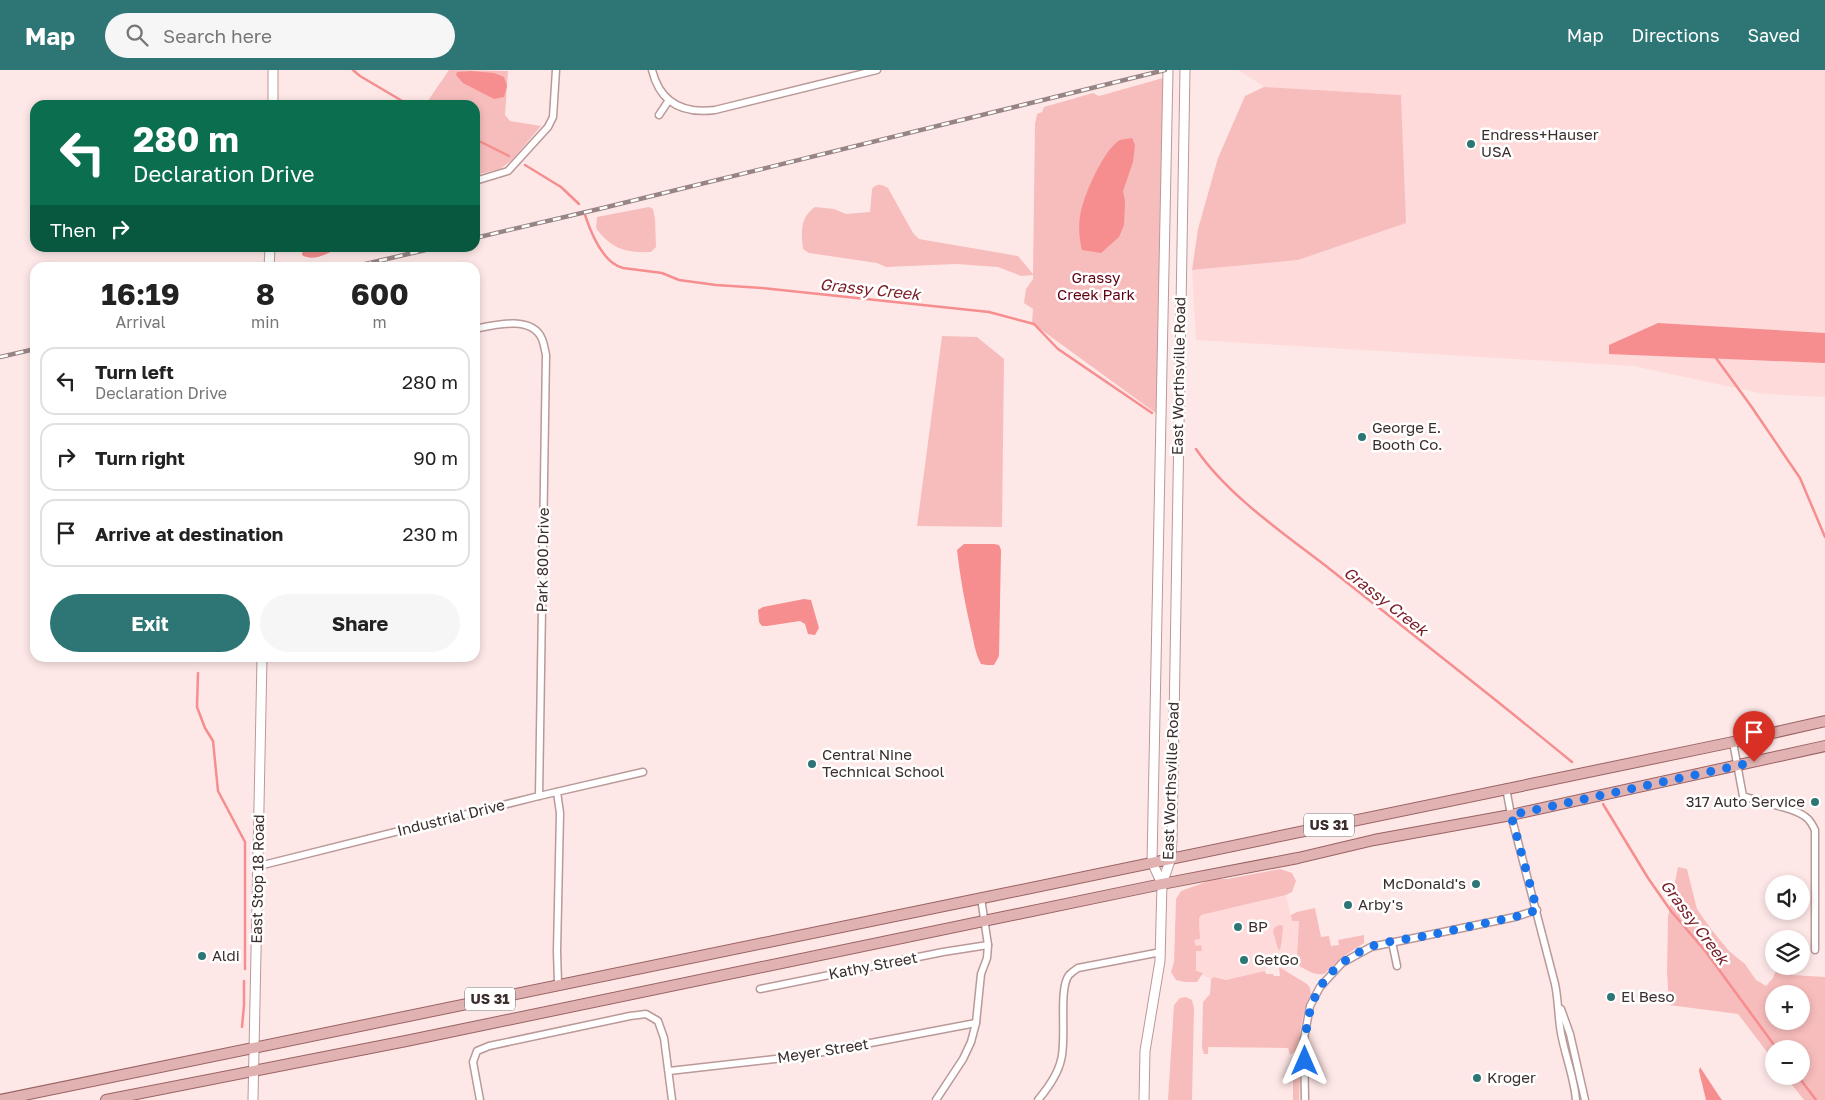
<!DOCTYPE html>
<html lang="en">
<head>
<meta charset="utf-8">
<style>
  :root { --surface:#fff; --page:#f6f6f6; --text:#222; --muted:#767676; --line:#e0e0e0; --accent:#2d7675 }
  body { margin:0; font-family:"Golos Text",sans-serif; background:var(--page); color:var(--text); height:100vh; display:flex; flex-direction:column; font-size:19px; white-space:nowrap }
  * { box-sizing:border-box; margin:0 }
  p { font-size:16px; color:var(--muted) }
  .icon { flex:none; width:28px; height:28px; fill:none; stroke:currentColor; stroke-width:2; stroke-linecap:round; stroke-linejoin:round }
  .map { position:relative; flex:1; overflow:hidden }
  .drawer { position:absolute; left:30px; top:192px; width:450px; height:400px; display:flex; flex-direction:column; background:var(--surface); border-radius:15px; box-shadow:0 2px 8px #0003 }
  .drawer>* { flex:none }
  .banner { position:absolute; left:30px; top:30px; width:450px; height:152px; border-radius:15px; box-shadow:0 2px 8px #0003; background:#0b6e4f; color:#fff; overflow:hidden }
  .fabs { position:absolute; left:1765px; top:805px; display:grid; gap:10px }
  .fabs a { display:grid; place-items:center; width:45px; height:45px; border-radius:50%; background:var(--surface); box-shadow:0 2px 8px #0003; font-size:25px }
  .pin { position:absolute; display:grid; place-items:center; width:42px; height:42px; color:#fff; margin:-51px -21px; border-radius:50% 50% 50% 0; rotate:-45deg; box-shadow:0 0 5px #0007 }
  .pin .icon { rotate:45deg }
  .me { position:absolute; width:55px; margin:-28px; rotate:0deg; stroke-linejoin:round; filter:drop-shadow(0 0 4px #0008) }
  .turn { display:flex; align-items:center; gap:18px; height:105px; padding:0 20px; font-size:22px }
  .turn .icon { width:65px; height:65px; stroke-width:2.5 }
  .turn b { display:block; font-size:35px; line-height:42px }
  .then { display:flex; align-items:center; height:48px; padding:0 20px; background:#0003; gap:10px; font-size:19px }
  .eta { display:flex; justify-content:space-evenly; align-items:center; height:85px; text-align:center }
  .eta b { font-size:30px; font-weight:700; line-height:35px }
  .action { display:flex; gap:10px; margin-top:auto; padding:10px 20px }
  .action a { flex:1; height:58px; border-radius:30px; background:var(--accent); color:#fff; font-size:20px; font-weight:700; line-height:58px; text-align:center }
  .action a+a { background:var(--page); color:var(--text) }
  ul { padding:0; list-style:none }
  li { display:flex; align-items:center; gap:15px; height:68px; margin:0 10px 8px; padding:0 10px; border:2px solid var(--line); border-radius:15px }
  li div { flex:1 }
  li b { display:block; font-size:19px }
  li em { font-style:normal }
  header { display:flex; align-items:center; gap:30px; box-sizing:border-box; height:70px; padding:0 25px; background:var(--accent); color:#fff }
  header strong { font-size:24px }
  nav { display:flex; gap:28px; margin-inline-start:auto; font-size:18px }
  .search { width:350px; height:45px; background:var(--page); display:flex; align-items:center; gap:12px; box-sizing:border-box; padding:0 18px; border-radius:28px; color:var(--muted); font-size:19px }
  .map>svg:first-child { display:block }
  .built { fill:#fedbda }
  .green { fill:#f7bdbc; fill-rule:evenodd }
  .water { fill:#f68d8e }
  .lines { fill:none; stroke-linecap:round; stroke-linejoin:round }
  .stream { stroke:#f68d8e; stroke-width:2.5 }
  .minor-casing { stroke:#ba9998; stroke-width:9 }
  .tertiary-casing { stroke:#ba9998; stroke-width:11 }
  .secondary-casing { stroke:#ba9998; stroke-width:11 }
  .primary-casing { stroke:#9a6262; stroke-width:12 }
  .minor { stroke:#fff; stroke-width:6 }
  .tertiary { stroke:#fff; stroke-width:9 }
  .secondary { stroke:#fff; stroke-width:9 }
  .primary { stroke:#e1b2b2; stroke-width:10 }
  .rail-casing { stroke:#978584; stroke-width:4.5 }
  .rail { stroke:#fff; stroke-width:2.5; stroke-dasharray:8; stroke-linecap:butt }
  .route { stroke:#1a73e8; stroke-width:9; stroke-dasharray:0 16.2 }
  .poi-dot { fill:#2d7675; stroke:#fff; stroke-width:2 }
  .labels { text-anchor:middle; stroke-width:5; stroke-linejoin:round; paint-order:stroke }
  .shield { fill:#fff; stroke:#766d6c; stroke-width:1 }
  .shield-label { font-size:14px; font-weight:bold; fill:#3b2e2d }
  .poi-label { font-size:15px; fill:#3b2e2d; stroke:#fff; text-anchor:start }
  .park-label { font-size:15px; fill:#610013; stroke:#fff }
  .street-label { font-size:15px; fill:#3b2e2d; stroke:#fff }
  .water-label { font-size:16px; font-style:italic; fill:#791d26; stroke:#fff }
</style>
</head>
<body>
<header>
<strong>Map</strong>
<div class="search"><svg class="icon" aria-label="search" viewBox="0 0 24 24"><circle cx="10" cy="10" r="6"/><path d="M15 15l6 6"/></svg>Search here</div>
<nav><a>Map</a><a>Directions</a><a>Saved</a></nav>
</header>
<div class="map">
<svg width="1825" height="1030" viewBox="0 0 1825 1030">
  <rect width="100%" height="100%" fill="#fee8e7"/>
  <g class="built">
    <polygon points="1239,0 1825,0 1825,327 1764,324 1633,296 1196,270 1192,200 1298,190 1401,25 1264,17"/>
    <polygon points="1286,825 1292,851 1299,851 1297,886 1294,893 1285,901 1275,894 1271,895 1262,903 1226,910 1215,907 1211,909 1196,902 1196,881 1200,881 1195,876 1194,870 1200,868 1199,849 1201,845"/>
  </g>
  <g class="green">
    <polygon points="449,0 508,1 505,45 510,51 541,56 512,90 500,99 475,105 475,35 425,35"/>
    <path d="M 1163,8 L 1157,344 L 1032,253 L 1033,239 L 1024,233 L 1026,219 L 1033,209 L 1033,205 L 1021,206 L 998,197 L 956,194 L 886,197 L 877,193 L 809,183 L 803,179 C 801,162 800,147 815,137 L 834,139 L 846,144 L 870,142 L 872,119 C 877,113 881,114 888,118 L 913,163 L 919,169 L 1018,186 L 1033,204 L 1035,54 L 1037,44 L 1042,42 L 1044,37 L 1093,23 L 1099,26 Z"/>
    <polygon points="1264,17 1401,25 1406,153 1298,190 1192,200 1198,159 1218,88 1245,26"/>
    <path d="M 649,137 L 653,139 L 655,149 L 656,177 L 651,182 C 626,183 611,179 596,158 L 597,147 Z"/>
    <polygon points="942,266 977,267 1004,289 1002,457 917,456"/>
    <path d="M 1678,797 L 1687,799 L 1697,839 L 1711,859 L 1729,881 L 1745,894 L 1756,910 L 1766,916 L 1773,908 L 1778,896 L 1791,896 L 1792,905 L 1825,907 L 1825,1030 L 1804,1030 L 1785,1006 L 1801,1006 L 1801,979 L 1774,979 L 1774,991 L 1738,944 L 1669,935 L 1667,902 L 1668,847 ZM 1774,924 L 1801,924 L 1801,951 L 1774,951 Z"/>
    <polygon points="1280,799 1292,803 1296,811 1292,822 1286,825 1201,845 1199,849 1200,869 1194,870 1196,876 1201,875 1202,881 1196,881 1196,901 1203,903 1197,912 1185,912 1176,910 1171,902 1174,892 1176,829 1181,821 1214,809 1227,809"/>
    <path d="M 1315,838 L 1321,867 L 1329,866 L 1331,876 L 1339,875 L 1338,870 L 1364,865 L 1364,873 L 1341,888 L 1324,904 C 1313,906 1304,898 1294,893 L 1297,886 L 1299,851 L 1292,851 L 1291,845 L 1297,842 Z"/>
    <polygon points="1280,855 1283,856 1282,869 1280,880 1278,879 1273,861 1275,857"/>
    <polygon points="1279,897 1307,914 1310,918 1311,924 1305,938 1301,956 1299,979 1290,985 1288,978 1208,977 1208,984 1204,984 1202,978 1203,932 1210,924 1211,909 1214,907 1226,910 1265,901 1266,904 1273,904 1274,906 1280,906"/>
    <polygon points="1186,927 1192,930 1194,938 1192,1030 1168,1030 1174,935 1180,928"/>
    <polygon points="1289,994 1294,996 1300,1006 1299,1030 1293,1030 1293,999"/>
  </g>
  <g class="water">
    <polygon points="471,1 494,3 504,7 507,16 504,27 494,29 463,13 456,5 457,2"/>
    <path d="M 1132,68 L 1135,75 L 1133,92 L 1123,121 L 1125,131 L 1124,155 L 1119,167 L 1101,183 L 1082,180 C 1079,168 1078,153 1081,141 C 1085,123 1104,79 1120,70 C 1123,69 1128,69 1132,68 Z"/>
    <path d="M 303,178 L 331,178 L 332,181 C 323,186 311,191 302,185 Z"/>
    <polygon points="1658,253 1825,263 1825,293 1609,284 1609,275"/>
    <path d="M 964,474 L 994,474 L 999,475 L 1001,480 L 999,586 L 994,595 L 987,595 L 981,594 C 975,583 974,572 971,560 C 965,534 960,507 957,480 Z"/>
    <polygon points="804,529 811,530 819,558 815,565 808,564 805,554 800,551 767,556 762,556 759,552 758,540 763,537"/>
    <polygon points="1700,997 1719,1026 1722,1030 1706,1030 1699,1001"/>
  </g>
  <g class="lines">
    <g class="stream">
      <polyline points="353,0 360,6 409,35"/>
      <polyline points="475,69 509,86"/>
      <polyline points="525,95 561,117 579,134"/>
      <path d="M 585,145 C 591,163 603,193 623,198 L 662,203 L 679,210 L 716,215 L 762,218 L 989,242 L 1034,254 L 1058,279 L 1152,343"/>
      <polyline points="1716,288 1751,336 1800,408 1825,467"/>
      <path d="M 1196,379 C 1228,426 1286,465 1331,500 C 1412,564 1493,627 1572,692"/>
      <polyline points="198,603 197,637 205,658 213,671 218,721 245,772 245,899"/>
      <polyline points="1603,734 1648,808 1671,841 1706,882 1777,979"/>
      <polyline points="242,957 244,935 244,911"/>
      <polyline points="1798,1006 1816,1030"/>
    </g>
    <defs>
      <g id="minor">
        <path d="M 652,0 C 660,33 683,44 715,40 L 877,0"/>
        <polyline points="659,45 669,30"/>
        <polyline points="475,111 508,101 548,57 553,47 556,0"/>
        <path d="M 475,259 C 494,255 532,245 542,269 C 544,274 545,280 546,285 L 539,726"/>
        <path d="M 1733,672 L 1743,726 C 1760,733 1796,737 1808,749 C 1811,752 1813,756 1815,760 L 1815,880"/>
        <path d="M 1506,718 L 1511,745 L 1555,914 C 1558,928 1558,942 1560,957 C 1563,981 1574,1005 1576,1030"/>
        <polyline points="557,722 560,743 557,881 558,914"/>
        <polyline points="259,796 539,726 643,702"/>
        <polyline points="1392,872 1397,896"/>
        <polyline points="760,919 943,882 988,875"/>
        <polyline points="1561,939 1570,964 1585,1030"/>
        <polyline points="669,1001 802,986 976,953"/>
        <polyline points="480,1030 473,992 477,981 489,976 630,946 646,944 658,951 664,968 672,1030"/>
        <polyline points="936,1030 963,989 971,972 976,953 981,904 987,888 988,875 981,828"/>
        <path d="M 1038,1030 C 1048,1018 1058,1004 1061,990 C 1067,969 1058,919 1069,905 C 1072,902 1075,900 1078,898 L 1161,882"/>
        <polyline points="1305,1030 1304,969 1310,936 1320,917 1342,893 1371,877 1515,847 1537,840"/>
      </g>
      <g id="tertiary">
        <polyline points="273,35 273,0"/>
        <polyline points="269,198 270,178"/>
        <polyline points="253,1030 262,588"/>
      </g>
      <g id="secondary">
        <polyline points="1162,814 1152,792 1168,0"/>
        <polyline points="1144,1030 1145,981 1160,891 1162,814 1171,788 1172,770 1185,0"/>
      </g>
      <g id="primary">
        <polyline points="0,1030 968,831 1733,672 1825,651"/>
        <polyline points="106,1030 406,971 1162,814 1298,788 1374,770 1511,745 1825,676"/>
      </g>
    </defs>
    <use href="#minor" class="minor-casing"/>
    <use href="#tertiary" class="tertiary-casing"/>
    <use href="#secondary" class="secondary-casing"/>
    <use href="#primary" class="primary-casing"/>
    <use href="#minor" class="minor"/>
    <use href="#tertiary" class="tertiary"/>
    <use href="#secondary" class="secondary"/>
    <use href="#primary" class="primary"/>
    <defs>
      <g id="rail">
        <polyline points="475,168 603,138 1165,0"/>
        <polyline points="348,198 434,178"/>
        <polyline points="0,287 35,279"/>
      </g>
    </defs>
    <use href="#rail" class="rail-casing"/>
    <use href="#rail" class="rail"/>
  </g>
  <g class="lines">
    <path class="route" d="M 1305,991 C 1304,937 1317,900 1370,877 C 1385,871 1409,869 1425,866 C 1455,860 1485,853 1515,847 L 1537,840 L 1511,745 L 1754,692"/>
  </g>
  <g class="poi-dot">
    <circle cx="1471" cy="74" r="5"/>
    <circle cx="1362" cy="367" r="5"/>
    <circle cx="812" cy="694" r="5"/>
    <circle cx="1815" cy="732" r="5"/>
    <circle cx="1476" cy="814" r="5"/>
    <circle cx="1348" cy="835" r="5"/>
    <circle cx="1238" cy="857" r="5"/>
    <circle cx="202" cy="886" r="5"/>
    <circle cx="1244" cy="890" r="5"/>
    <circle cx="1611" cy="927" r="5"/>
    <circle cx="1477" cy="1008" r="5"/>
  </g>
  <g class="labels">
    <g class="shield">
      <rect x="1304" y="743.5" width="50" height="23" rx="4"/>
      <rect x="465" y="917.5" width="50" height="23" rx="4"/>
    </g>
    <g class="shield-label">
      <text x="1329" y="760">US 31</text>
      <text x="490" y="934">US 31</text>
    </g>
    <g class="poi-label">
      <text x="1481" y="70">Endress+Hauser<tspan x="1481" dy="17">USA</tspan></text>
      <text x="1372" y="363">George E.<tspan x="1372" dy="17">Booth Co.</tspan></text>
      <text x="822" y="690">Central Nine<tspan x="822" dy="17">Technical School</tspan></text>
      <text x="1805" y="737" text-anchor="end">317 Auto Service</text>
      <text x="1466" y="819" text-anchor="end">McDonald's</text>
      <text x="1358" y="840">Arby's</text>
      <text x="1248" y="862">BP</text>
      <text x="212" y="891">Aldi</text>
      <text x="1254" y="895">GetGo</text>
      <text x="1621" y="932">El Beso</text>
      <text x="1487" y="1013">Kroger</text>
    </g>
    <g class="park-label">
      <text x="1096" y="213">Grassy<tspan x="1096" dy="17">Creek Park</tspan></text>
    </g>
    <g class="street-label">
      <text transform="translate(1179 306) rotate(-89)" y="5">East Worthsville Road</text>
      <text transform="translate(543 490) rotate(-89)" y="5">Park 800 Drive</text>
      <text transform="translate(1171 711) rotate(-88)" y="5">East Worthsville Road</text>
      <text transform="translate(451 748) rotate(-14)" y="5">Industrial Drive</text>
      <text transform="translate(258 809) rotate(-89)" y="5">East Stop 18 Road</text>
      <text transform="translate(873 896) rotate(-11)" y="5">Kathy Street</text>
      <text transform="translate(823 981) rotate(-9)" y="5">Meyer Street</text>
    </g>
    <g class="water-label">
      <text transform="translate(870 219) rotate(6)" y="6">Grassy Creek</text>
      <text transform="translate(1386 531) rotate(38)" y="6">Grassy Creek</text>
      <text transform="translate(1695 852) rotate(53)" y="6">Grassy Creek</text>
    </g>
  </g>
</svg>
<div class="fabs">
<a><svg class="icon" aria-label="sound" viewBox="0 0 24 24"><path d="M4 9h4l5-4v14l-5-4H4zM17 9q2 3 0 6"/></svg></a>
<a><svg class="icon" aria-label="layers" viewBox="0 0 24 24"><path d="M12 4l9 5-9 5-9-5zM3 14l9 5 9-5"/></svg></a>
<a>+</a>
<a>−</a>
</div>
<div class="pin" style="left:1754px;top:692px;background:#d93025"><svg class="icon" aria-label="arrive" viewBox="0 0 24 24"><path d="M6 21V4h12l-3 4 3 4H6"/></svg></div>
<svg class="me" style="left:1305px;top:991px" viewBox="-20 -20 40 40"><path d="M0-17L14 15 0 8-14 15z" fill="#1a73e8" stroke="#fff" stroke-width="4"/></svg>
<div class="banner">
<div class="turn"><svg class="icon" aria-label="left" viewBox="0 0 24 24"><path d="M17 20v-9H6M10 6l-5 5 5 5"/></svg><div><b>280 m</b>Declaration Drive</div></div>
<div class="then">Then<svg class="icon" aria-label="right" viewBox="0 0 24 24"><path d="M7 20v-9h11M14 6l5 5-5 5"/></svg></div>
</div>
<section class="drawer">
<div class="eta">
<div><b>16:19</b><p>Arrival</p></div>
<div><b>8</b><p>min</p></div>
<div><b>600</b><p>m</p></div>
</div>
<ul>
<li><svg class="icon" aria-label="left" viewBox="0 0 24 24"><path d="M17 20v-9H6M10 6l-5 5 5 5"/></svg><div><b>Turn left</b><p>Declaration Drive</p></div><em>280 m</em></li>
<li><svg class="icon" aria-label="right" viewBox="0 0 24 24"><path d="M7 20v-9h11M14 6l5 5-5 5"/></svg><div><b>Turn right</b></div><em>90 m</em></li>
<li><svg class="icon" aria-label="arrive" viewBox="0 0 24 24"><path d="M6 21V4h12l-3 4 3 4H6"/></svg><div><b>Arrive at destination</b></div><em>230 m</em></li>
</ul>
<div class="action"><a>Exit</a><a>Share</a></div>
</section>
</div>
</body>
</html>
